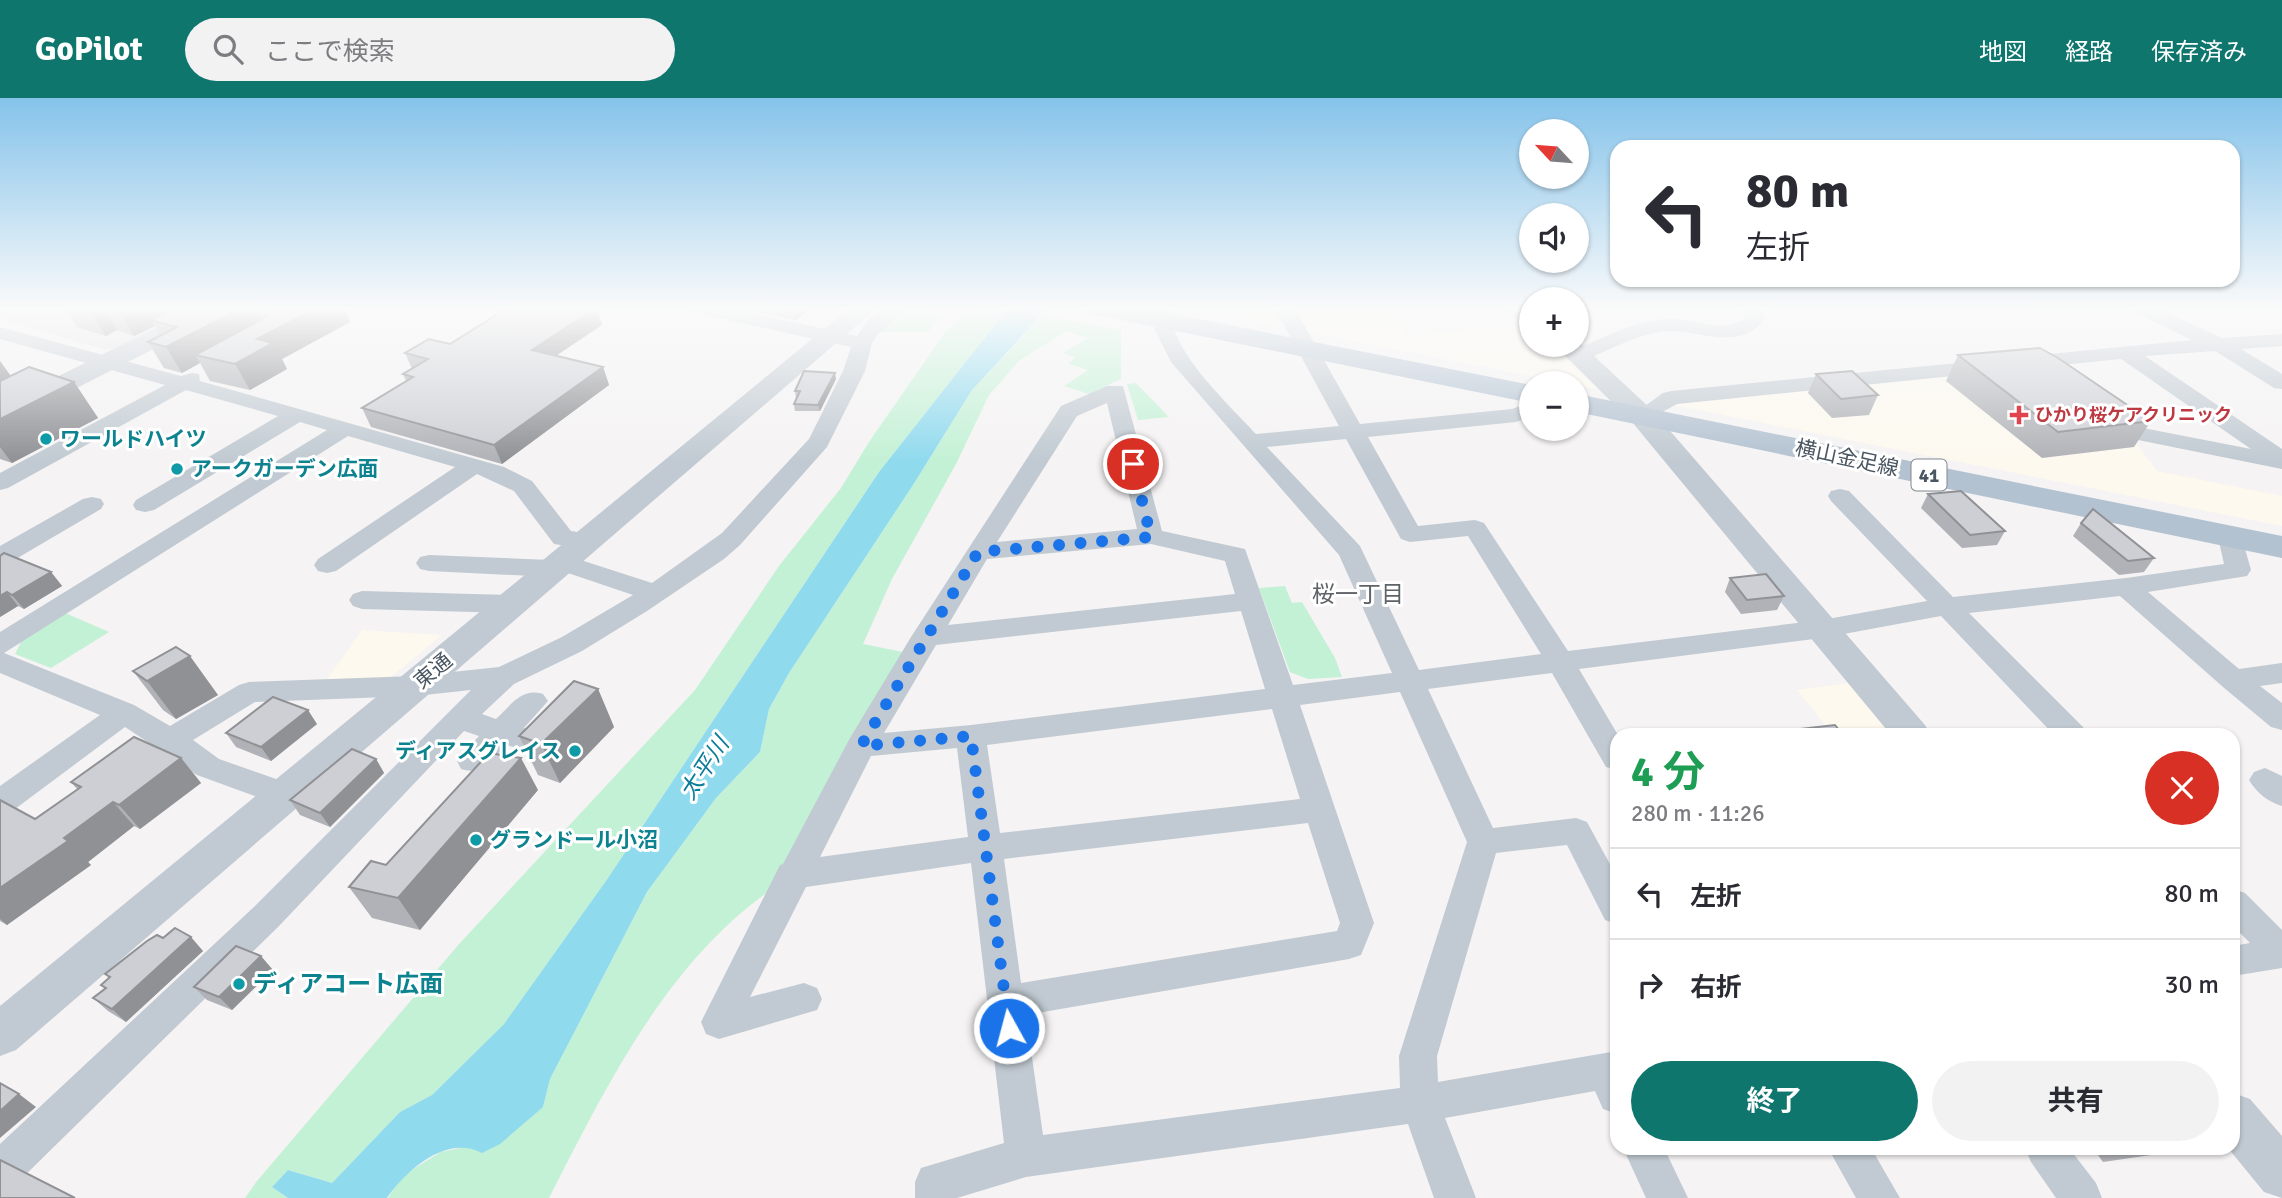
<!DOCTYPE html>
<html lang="ja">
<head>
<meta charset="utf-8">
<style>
  :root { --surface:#fff; --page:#f2f2f3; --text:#2b2b33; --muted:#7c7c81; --line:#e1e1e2; --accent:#0f766e }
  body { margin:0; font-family:Signika,"Noto Sans JP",sans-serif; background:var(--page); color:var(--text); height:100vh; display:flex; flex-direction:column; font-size:26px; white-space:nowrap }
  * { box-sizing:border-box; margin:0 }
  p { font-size:23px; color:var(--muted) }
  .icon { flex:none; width:38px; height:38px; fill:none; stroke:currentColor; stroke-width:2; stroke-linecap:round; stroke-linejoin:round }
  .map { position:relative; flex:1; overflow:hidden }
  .sheet { position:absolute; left:1610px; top:630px; width:630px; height:427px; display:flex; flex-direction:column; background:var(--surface); border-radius:21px; box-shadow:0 2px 5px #0004 }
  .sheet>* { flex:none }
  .guide { position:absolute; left:1610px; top:42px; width:630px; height:147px; border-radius:21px; box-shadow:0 2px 5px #0004; background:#fff; color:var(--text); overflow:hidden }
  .needle { width:46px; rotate:296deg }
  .buttons { position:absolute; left:1519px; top:21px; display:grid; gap:14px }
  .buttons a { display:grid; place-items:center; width:70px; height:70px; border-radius:50%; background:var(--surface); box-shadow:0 2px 5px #0004; font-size:35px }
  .pin { position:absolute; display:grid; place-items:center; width:60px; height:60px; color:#fff; margin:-30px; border:4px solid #fff; border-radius:50%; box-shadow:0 2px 7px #0007 }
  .me { position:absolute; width:77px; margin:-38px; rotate:353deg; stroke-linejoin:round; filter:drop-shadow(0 0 5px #0008) }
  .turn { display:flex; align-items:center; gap:24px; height:147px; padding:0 21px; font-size:32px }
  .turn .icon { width:91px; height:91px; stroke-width:2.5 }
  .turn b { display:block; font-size:49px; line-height:60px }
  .round { display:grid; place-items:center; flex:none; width:74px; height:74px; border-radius:37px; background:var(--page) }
  .head { display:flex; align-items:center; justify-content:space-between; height:119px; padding:0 21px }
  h1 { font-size:42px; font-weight:700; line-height:52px; color:#1e9e55 }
  .button { display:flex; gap:14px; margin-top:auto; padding:14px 21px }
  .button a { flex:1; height:80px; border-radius:42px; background:var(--accent); color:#fff; font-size:28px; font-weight:700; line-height:80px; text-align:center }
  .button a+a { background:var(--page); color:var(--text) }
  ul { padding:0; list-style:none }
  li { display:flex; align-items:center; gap:21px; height:91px; padding:0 21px; border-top:2px solid var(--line) }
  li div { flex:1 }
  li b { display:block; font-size:26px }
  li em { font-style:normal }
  header { display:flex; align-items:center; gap:42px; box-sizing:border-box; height:98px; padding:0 35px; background:var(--accent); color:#fff }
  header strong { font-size:33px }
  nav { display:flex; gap:38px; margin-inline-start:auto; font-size:24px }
  .search { width:490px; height:63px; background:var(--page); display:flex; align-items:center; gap:18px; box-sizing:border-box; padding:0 24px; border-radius:38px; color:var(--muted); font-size:26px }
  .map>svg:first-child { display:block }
  .commercial { fill:#fdf9ef }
  .education { fill:#e6e4e5 }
  .green { fill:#c3f1d5 }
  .water { fill:#90daee }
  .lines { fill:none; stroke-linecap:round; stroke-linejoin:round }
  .minor { fill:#c1cad2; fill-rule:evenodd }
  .tertiary { fill:#c1cad2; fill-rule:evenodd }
  .primary { fill:#b3c2d1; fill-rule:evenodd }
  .wall { fill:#b0b2b7 }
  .shaded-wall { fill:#909195 }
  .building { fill:#cdcfd5; stroke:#909195; stroke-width:2 }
  .route { stroke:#1a73e8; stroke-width:12; stroke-dasharray:0 21.6 }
  .health-dot { fill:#e0444e; stroke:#fff; stroke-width:2.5 }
  .culture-dot { fill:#0f9aa8; stroke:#fff; stroke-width:2.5 }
  .labels { text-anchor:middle; stroke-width:6; stroke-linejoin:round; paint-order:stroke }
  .far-health-label { font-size:18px; font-weight:bold; fill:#be3a42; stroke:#fff; text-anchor:start }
  .shield { fill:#fff; stroke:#808990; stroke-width:2 }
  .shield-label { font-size:19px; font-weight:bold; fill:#4a5661 }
  .culture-label { font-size:21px; font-weight:bold; fill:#0d838f; stroke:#fff; text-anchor:start }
  .street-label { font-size:21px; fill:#4a5661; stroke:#fff }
  .neighbourhood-label { font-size:23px; fill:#5f6368; stroke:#fff }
  .water-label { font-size:23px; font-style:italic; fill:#0c7c9b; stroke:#fff }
  .near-culture-label { font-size:24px; font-weight:bold; fill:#0d838f; stroke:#fff; text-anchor:start }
</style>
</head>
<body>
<header>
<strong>GoPilot</strong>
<div class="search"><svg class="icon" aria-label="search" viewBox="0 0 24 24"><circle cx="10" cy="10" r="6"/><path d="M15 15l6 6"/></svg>ここで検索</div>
<nav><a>地図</a><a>経路</a><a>保存済み</a></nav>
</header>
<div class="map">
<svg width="2282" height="1100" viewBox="0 0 2282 1100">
  <rect width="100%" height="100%" fill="#f5f3f3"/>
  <g class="commercial">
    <polygon points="1181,209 1387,209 1406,237 1531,228 1531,247 1559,247 1574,258 1606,293"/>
    <polygon points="2026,270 2134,342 2157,373 2282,398 2282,428 1677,308 1678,304"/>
    <polygon points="362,532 442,537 386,583 322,588"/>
    <polygon points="1858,584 1903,637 1829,637 1832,636 1797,592"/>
  </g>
  <polygon class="education" points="0,209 198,209 115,250 106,252 0,221"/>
  <g class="green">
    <polygon points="973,209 1009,209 879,374 608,780 504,926 432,997 400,1014 332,1085 288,1072 272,1089 288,1100 245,1100 257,1083 460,845 695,592 779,468 841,390 869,344 946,233"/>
    <polygon points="905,211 944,218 928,234 877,234"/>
    <path d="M 1043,217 L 1121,232 L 1121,281 L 1089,296 L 1064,288 L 1088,272 L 1069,266 L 1075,259 L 1063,255 L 1088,240 L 1066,233 L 1019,263 L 989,297 L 956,366 L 892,481 L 863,546 L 908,555 L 772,791 C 666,865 607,987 549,1100 L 388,1100 L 402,1078 L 441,1054 L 469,1048 L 543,1009 L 550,981 L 647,794 L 716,700 L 760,654 L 769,611 L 789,575 L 913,387 L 972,292 Z"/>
    <polygon points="1136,285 1169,319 1138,322 1127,286"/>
    <polygon points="1285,488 1292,505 1302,504 1335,560 1342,579 1308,581 1290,574 1259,490"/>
    <polygon points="65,515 109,534 51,570 15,556 22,542"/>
  </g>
  <path class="water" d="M 1009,209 L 1049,209 L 972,292 L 913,387 L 789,575 L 769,611 L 760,654 L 716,700 L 647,794 L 550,981 L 543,1009 L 500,1046 L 482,1055 C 447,1036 406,1072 387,1100 L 288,1100 L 272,1089 L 288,1072 L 332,1085 L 400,1014 L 432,997 L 504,926 L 608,780 L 879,374 Z"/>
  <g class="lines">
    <g class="minor">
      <path d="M 686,209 L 724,209 L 857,238 C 871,215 884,209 910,209 L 879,235 L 872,245 L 865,273 L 827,349 L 740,447 L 724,461 L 647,513 L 582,553 L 514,586 L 482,616 L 496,621 C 511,607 522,589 543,596 L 548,603 L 524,630 L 554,640 L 558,648 L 554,656 L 543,659 L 507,647 C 492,661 483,678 461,671 L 457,663 L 479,638 L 464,633 L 279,828 L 14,1088 L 0,1094 L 0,1046 L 255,808 L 471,592 L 415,598 L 255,604 L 193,642 L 219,661 L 296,688 L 301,697 L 296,706 L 285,709 L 197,677 L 125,629 L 11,714 L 0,717 L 0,688 L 100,617 L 0,575 L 0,534 L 327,332 L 300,324 L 154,412 L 145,414 L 136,412 L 133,407 L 136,402 L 278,318 L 186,292 L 8,390 L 0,392 L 0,375 L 165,287 L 0,241 L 0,229 L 181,278 L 191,275 L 199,276 L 200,283 L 504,369 L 532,383 L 571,433 L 596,437 L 600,443 L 596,449 L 587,451 L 554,446 L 514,393 L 477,376 L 336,473 L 327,475 L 318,473 L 314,467 L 318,461 L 455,369 L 348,338 L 4,555 L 134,607 L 170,628 L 239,587 L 249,584 L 415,578 L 499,569 L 562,539 L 633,497 L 565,474 L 554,479 L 429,473 L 420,471 L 416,465 L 420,459 L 429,457 L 550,462 L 553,458 L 562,456 L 652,485 L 722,435 L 809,341 L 843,273 L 851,249 L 696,215 L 689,213 Z"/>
      <path d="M 1150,209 L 1170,209 C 1170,254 1227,304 1256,336 L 1339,328 L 1274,209 L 1294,209 L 1360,326 L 1512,311 L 1531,304 L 1531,319 L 1516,324 L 1368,339 L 1418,428 L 1475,422 L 1484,425 L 1568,553 L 1822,522 L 1927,503 L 1831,403 L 1828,398 L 1831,393 L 1840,391 L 1849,393 L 1953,499 L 2126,480 L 2224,466 L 2218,439 L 2222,433 L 2231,431 L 2240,433 L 2251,472 L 2247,478 L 2148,494 L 2239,571 L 2282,565 L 2282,585 L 2260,588 L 2282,605 L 2282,632 L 2271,629 L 2223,589 L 2120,498 L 1969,515 L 2083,629 L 2087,637 L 2054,637 L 1941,518 L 1822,540 L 1579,571 L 1618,637 L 1617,672 L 1606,669 L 1552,575 L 1428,591 L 1493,730 L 1576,720 L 1587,724 L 1617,779 L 1617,826 L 1605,822 L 1567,747 L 1496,755 L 1437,958 L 1438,984 L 1617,953 L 1617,1016 L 1603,1011 L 1595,993 L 1445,1020 L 1476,1100 L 1434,1100 L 1408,1026 L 1026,1079 L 957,1100 L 915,1100 L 915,1084 L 921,1070 L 1004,1045 L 971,765 L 806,789 L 750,899 L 804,885 L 817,890 L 822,901 L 817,912 L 719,941 L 706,936 L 701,924 L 780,767 L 783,766 L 850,640 L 911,539 L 1061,308 L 1107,288 L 1123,288 L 1162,433 L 1245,451 L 1293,587 L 1392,575 L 1339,457 L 1171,264 L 1150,222 ZM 1107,305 L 1137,431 L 997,444 L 1077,318 ZM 1346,341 L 1401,441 L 1410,444 L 1468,438 L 1541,556 L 1419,572 L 1360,448 L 1267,349 ZM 1151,446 L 1225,463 L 1235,496 L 948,527 L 987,461 ZM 1241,513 L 1265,591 L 971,627 L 884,635 L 936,547 ZM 1400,594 L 1467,744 L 1399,958 L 1400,990 L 1043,1037 L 1026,917 L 1349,861 L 1361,857 L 1374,825 L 1300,607 ZM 1272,611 L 1300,701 L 1000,735 L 987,647 ZM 957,650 L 968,739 L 820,759 L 871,658 ZM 1308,725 L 1340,825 L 1337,833 L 1021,885 L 1004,761 Z"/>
      <path d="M 1741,209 L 1761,209 L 1765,220 C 1738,258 1694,227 1658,234 C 1633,239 1610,252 1586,261 L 1572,261 L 1569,257 L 1572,253 C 1601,241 1633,223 1665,221 C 1691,219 1722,238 1745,219 Z"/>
      <polygon points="2129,209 2155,209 2222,240 2282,236 2282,248 2241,251 2282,276 2282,291 2274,290 2215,253 2145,258 2282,351 2282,371 2123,339 2098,318 2101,313 2117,313 2138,329 2251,351 2121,261 1677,306 1642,325 1634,323 1631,318 1663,295 1671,293 2192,242 2132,213"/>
      <polygon points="92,399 101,401 104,406 101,411 9,465 0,467 0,448 83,401"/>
      <polygon points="362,493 513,497 523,500 526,506 523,512 513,515 362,511 353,508 349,502 353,496"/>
      <path d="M 2265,670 L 2282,678 L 2282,708 C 2268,704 2257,695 2249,682 L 2254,674 Z"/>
      <polygon points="2233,791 2245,795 2282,832 2282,870 2233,878 2233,848 2250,845 2233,828"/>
      <polygon points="1623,1050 1664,1050 1688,1100 1646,1100"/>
      <polygon points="1828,1050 1871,1050 1900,1100 1856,1100"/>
      <polygon points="2025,1050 2069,1050 2096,1085 2102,1100 2056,1100 2031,1064"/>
    </g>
    <g class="tertiary">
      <polygon points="198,209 229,209 226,214 10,324 0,326 0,307"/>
      <polygon points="851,209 878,209 16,952 0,958 0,908"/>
      <polygon points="1501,209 1530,209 1531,228 1522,226"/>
      <polygon points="1577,242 1652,312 1925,627 1931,637 1891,637 1632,324 1554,247 1577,247"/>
      <polygon points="2233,995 2250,1001 2282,1038 2282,1100 2264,1094 2228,1050 2233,1050"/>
    </g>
    <g class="primary">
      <polygon points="1083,209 1138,209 1531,287 1531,305 1097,217 1087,215"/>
      <polygon points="1577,296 2282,438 2282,460 1577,314"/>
    </g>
  </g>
  <g class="wall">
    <polygon points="64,209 343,209 350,224 282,261 287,271 250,292 210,283 200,265 182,275 164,270 148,244 160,238 155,228 134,238 117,232 106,238 77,229"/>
    <polygon points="597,209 602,227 557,257 603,269 609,287 502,366 371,329 362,310 406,283 403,276 412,271 405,255 450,246"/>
    <polygon points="730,209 813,209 796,222"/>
    <polygon points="1958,257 2151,323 2134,349 2042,360 1946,283"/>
    <polygon points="0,263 11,278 74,284 98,320 12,365 0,361"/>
    <polygon points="1816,276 1878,297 1869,317 1832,320 1808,295"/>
    <polygon points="836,281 820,313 795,313 794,306 796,300 795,293"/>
    <polygon points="1928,396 2005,433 1997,447 1962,450 1921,410"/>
    <polygon points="2081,425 2154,460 2144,474 2119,477 2073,438"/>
    <polygon points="0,458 51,474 62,488 24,511 18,508 0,519"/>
    <polygon points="1730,480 1784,498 1777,512 1741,516 1725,494"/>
    <polygon points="133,573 218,597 176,621 163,612"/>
    <polygon points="598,591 614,629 560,685 538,677 519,638"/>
    <polygon points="317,626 271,663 236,649 226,635"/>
    <polygon points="181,660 201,685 140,731 134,728 88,764 91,767 7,827 0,823 0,702 35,721 77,691 71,684"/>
    <polygon points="376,661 384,675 330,729 300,717 290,702"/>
    <polygon points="538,692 420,832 372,820 349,789 386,767"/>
    <polygon points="163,840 203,853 126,924 108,913 93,900 105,891 101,887 109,880 105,876"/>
    <polygon points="273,872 232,912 207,902 194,889"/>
    <polygon points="2093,1050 2160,1050 2151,1057 2103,1064"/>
  </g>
  <g class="shaded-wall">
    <polygon points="97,209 103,209 117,232 106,238 90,212"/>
    <polygon points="125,209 192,209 151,222 155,228 134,238 119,212"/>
    <polygon points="244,209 253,209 265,231 195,257 200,265 182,275 166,249"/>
    <polygon points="319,209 343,209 350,224 282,261 287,271 250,292 235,266 257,241"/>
    <polygon points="597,209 602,227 539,269 532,252"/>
    <polygon points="793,209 813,209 796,222"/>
    <polygon points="0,263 21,293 0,304"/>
    <polygon points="603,269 609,287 502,366 494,347"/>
    <polygon points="835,275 836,281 820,313 818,307"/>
    <polygon points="74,284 98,320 12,365 0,349 0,321"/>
    <polygon points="51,474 62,488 24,511 12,497"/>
    <polygon points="7,494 18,508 0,519 0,498"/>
    <polygon points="190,558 218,597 176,621 147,583"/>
    <polygon points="598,591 614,629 560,685 541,646"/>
    <polygon points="308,612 317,626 271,663 261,649"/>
    <polygon points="181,660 201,685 140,731 119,707"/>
    <polygon points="521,660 538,692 420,832 398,800"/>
    <polygon points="376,661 384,675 330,729 320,715"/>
    <polygon points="113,704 134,728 88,764 91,767 7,827 0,821 0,790 64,740"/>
    <polygon points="191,839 203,853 126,924 112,911"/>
    <polygon points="261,858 273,872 232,912 219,899"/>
    <polygon points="19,996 36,1009 0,1040 0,1013"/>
  </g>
  <g class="building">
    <polygon points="79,209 97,209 90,212"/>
    <polygon points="109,209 125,209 119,212"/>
    <polygon points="177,209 244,209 166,249 148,244 177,229 151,222"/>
    <polygon points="271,209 319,209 257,241 273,245 235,266 195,257 268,218 272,211"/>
    <polygon points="509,209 597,209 532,252 603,269 494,347 362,310 413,279 403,276 428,261 405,255 429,241 450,246"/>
    <polygon points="2040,250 2058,260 2151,323 2058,334 1958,257"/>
    <polygon points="29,269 74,284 0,321 0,283"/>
    <polygon points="804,273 835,275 818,307 794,306 800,293 795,293"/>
    <polygon points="1852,273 1878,297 1841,301 1816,276"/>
    <polygon points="1961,393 2005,433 1970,437 1928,396"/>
    <polygon points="2093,411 2154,460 2128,463 2081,425"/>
    <polygon points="4,455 51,474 12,497 7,494 0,498 0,458"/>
    <polygon points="1766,476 1784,498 1747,502 1730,480"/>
    <polygon points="176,549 190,558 147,583 133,573"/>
    <polygon points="574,583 598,591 541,646 519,638"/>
    <polygon points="273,599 308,612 261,649 226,635"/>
    <polygon points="1835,627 1843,637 1794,637 1791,632"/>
    <polygon points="134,639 181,660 119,707 113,704 64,740 68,743 0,790 0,702 35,721 81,689 71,684"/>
    <polygon points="352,651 376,661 320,715 290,702"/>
    <polygon points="489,655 521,660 398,800 349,789 371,763 386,767"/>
    <polygon points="175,830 191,839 112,911 93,900 106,890 101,887 110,879 105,876 147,843 157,837 163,840"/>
    <polygon points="236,848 261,858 219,899 194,889"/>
    <polygon points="0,985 19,996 0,1013"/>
    <polygon points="0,1062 75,1100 0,1100"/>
  </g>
  <linearGradient id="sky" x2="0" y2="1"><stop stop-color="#85c3ea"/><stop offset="0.58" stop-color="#fafafa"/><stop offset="1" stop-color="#fafafa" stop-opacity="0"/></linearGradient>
  <rect width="2282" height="363" fill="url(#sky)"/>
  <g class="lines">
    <polyline class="route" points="1009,930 971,638 861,648 978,454 1151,439 1133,366"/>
  </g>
  <path class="health-dot" d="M2015.5 306.5h7v7h7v7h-7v7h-7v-7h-7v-7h7z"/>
  <g class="culture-dot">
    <circle cx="46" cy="341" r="7"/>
    <circle cx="177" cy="371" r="7"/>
    <circle cx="575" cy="653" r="7"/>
    <circle cx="476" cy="742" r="7"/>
    <circle cx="239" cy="886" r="7"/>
  </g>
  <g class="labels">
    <g class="far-health-label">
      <text x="2035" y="323">ひかり桜ケアクリニック</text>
    </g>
    <rect class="shield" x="1911.5" y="361.5" width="35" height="31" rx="5"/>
    <g class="shield-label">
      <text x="1929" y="384">41</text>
    </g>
    <g class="culture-label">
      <text x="60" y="348">ワールドハイツ</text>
      <text x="191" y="378">アークガーデン広面</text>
      <text x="561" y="660" text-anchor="end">ディアスグレイス</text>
      <text x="490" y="749">グランドール小沼</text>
    </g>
    <g class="street-label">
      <text transform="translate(1847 360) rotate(12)" y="7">横山金足線</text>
      <text transform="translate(433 573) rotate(-40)" y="7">東通</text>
    </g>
    <g class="neighbourhood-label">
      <text x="1358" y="504">桜一丁目</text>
    </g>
    <g class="water-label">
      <text transform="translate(704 670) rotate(-57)" y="8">太平川</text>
    </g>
    <g class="near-culture-label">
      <text x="253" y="894">ディアコート広面</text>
    </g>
  </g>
</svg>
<div class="buttons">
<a><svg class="needle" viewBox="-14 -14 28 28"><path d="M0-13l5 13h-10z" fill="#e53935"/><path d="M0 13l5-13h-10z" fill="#7c7c81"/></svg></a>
<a><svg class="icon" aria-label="sound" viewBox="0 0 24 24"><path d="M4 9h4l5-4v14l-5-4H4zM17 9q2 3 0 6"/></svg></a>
<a>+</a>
<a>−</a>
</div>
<div class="pin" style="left:1133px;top:366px;background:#d93025"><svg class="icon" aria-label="arrive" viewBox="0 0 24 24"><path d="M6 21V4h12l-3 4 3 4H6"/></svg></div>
<svg class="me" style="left:1009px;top:930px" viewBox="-20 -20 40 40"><circle r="17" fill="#1a73e8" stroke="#fff" stroke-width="3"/><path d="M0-11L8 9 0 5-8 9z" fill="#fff"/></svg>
<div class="guide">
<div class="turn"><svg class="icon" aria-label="left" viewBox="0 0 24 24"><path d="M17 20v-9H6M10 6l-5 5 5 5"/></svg><div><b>80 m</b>左折</div></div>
</div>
<section class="sheet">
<div class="head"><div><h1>4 分</h1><p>280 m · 11:26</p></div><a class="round" style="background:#d93025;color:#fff"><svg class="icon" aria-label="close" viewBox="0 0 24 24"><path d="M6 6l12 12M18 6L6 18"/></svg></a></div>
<ul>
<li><svg class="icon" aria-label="left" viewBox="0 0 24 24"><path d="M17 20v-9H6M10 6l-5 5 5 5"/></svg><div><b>左折</b></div><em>80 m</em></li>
<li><svg class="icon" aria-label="right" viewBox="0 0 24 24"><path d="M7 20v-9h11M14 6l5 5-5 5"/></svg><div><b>右折</b></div><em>30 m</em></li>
</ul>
<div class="button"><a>終了</a><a>共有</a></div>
</section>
</div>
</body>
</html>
